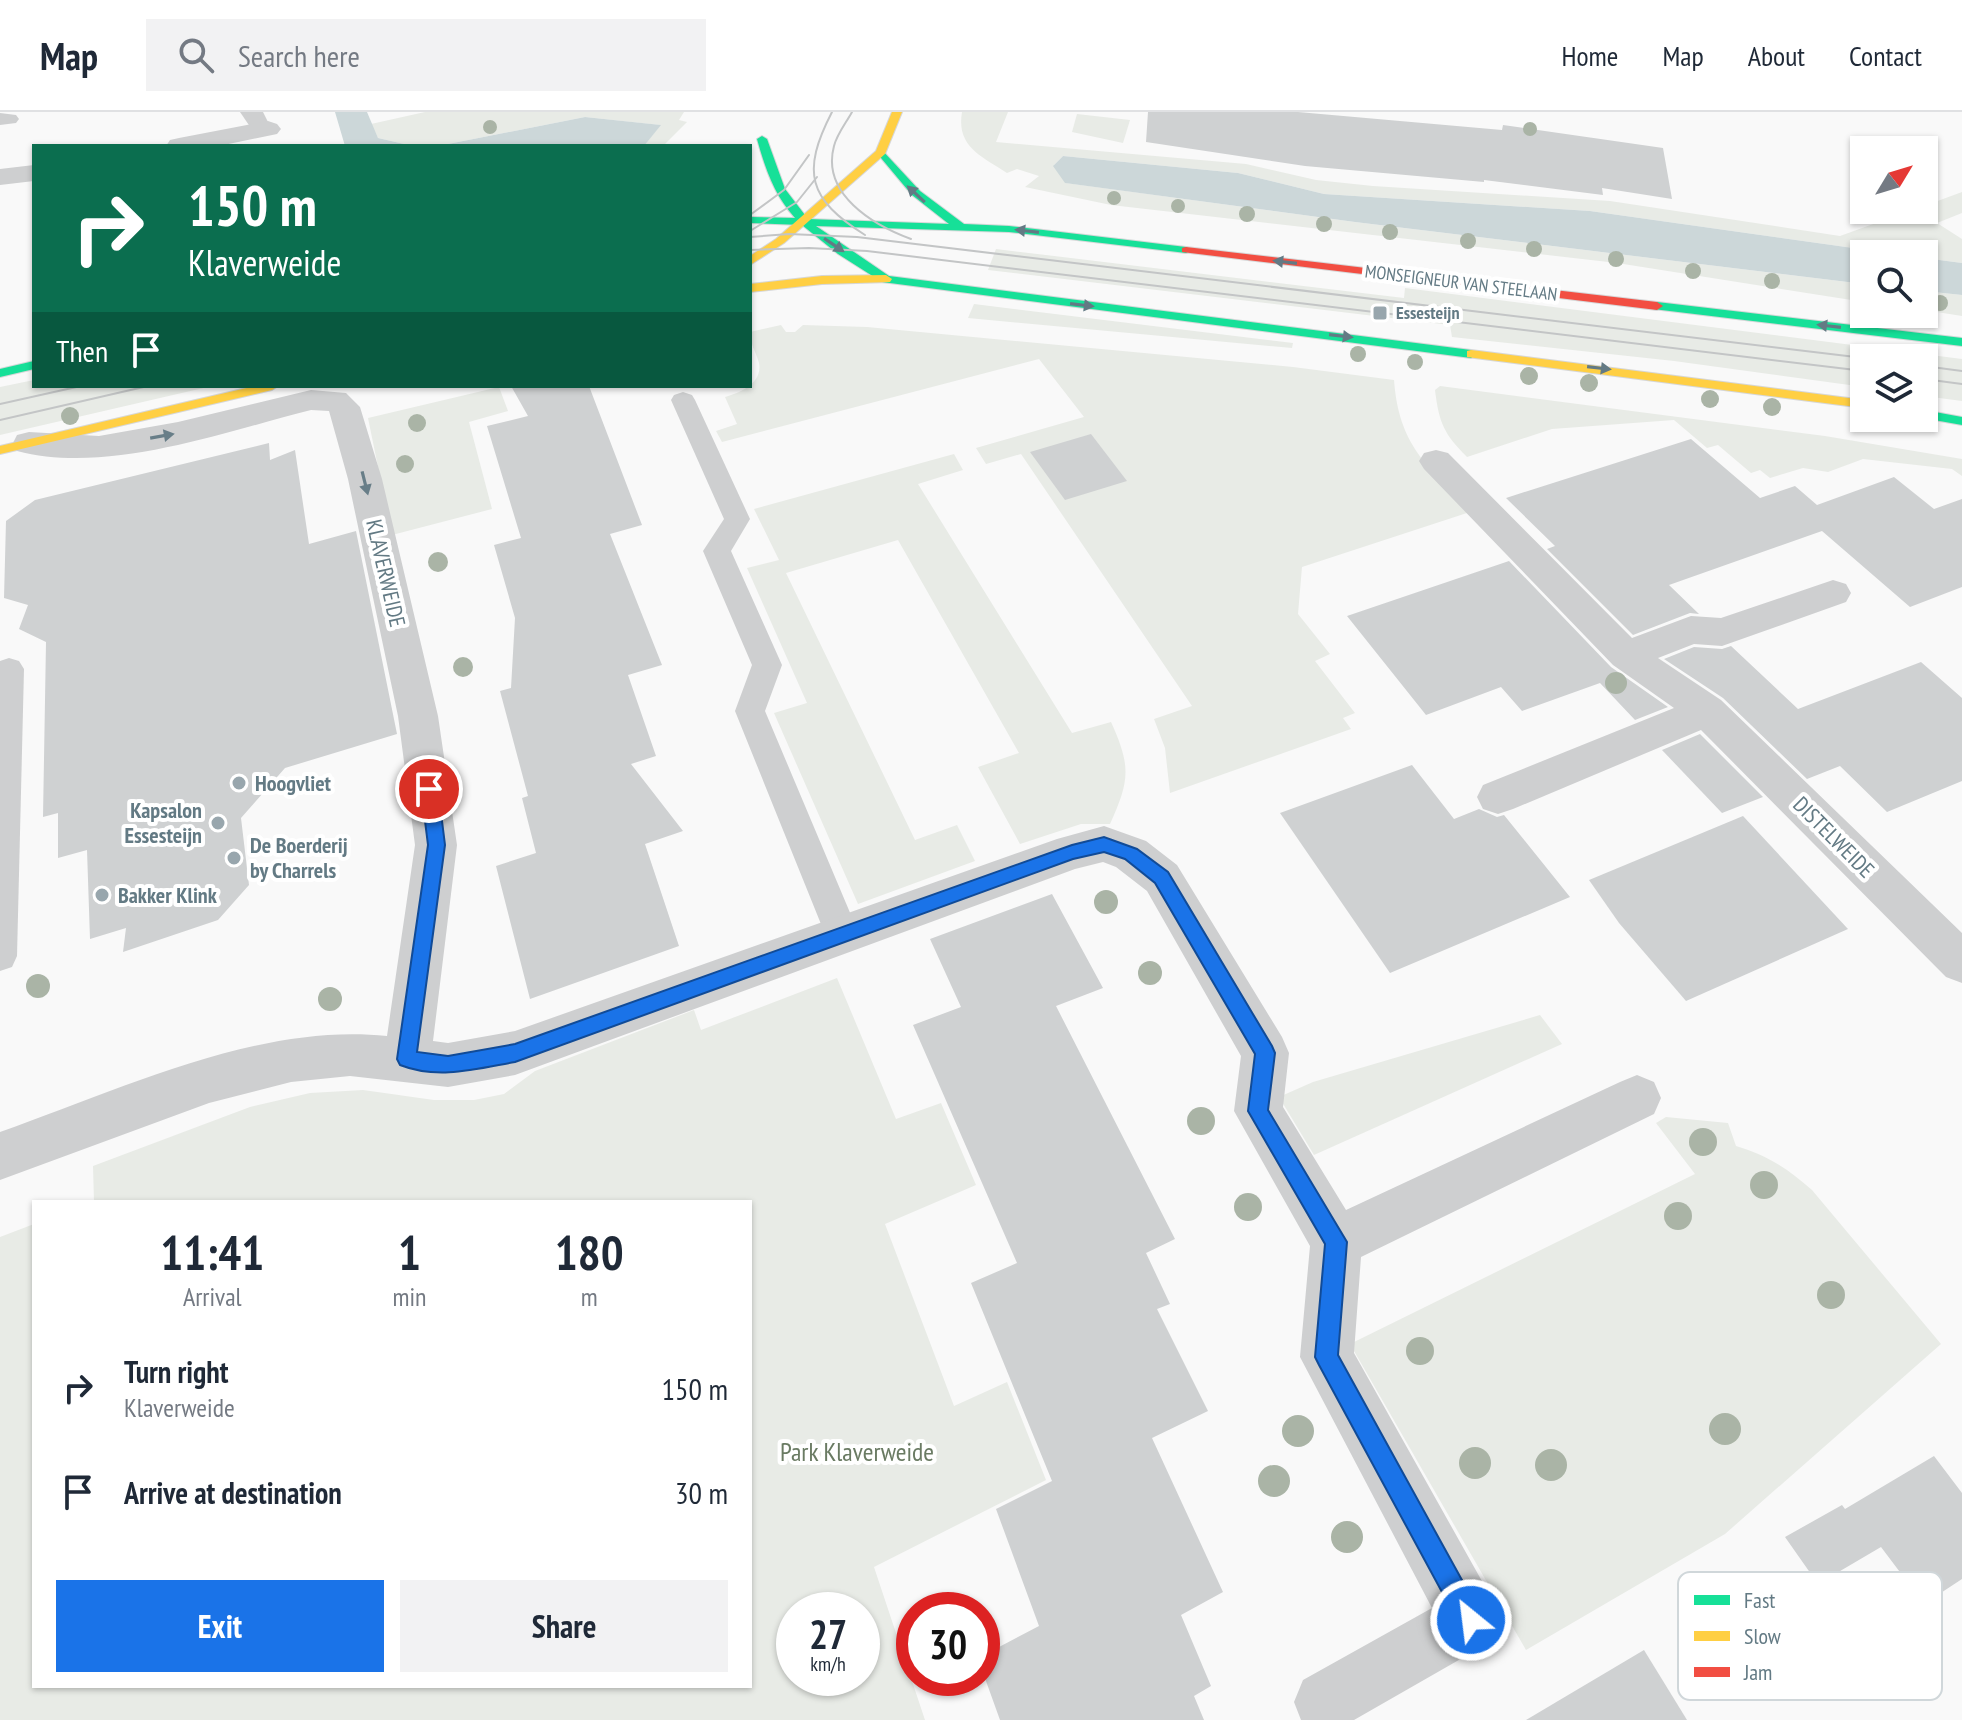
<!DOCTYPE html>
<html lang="en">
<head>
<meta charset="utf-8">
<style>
  :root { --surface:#fff; --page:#f2f2f3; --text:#1f2937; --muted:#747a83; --line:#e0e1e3; --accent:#1a73e8 }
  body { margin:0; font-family:"PT Sans Narrow",sans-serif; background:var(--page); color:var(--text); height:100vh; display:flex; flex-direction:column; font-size:30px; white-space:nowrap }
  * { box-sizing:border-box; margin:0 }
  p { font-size:26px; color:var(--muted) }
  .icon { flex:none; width:44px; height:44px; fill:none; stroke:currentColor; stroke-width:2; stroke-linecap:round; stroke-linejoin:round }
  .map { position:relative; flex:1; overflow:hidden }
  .drawer { position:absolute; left:32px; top:1088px; width:720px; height:488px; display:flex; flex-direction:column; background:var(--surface); border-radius:0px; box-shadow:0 2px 6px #0004 }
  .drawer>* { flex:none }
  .hud { position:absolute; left:32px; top:32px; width:720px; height:244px; border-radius:0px; box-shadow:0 2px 6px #0004; background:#0b6e4f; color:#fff; overflow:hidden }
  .needle { width:52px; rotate:52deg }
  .tools { position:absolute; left:1850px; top:24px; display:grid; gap:16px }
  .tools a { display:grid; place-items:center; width:88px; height:88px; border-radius:0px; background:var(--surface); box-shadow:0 2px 6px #0004; font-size:40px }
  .speed { position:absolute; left:776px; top:1480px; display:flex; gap:16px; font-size:40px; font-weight:700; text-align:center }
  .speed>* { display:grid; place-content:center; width:104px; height:104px; border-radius:50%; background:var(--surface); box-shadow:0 2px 6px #0004; line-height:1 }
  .speed small { font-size:20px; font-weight:400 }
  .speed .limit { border:12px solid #d22; background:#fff; color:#111 }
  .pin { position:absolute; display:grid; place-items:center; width:68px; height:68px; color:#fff; margin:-34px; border:4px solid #fff; border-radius:50%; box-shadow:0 2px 8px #0007 }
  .me { position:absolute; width:88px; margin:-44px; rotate:331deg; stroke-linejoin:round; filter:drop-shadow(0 0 6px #0008) }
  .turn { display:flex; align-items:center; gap:28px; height:168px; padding:0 24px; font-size:36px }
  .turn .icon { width:104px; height:104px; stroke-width:2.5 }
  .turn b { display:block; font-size:56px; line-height:68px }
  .then { display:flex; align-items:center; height:76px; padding:0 24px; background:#0003; gap:16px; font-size:30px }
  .eta { display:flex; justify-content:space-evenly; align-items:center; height:136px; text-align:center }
  .eta b { font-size:48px; font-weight:700; line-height:56px }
  .action { display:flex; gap:16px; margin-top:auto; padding:16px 24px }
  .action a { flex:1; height:92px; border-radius:0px; background:var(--accent); color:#fff; font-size:32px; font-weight:700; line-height:92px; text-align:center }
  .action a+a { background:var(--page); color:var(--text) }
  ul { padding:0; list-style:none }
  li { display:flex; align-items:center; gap:24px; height:104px; padding:0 24px }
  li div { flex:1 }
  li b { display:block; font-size:30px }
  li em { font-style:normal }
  header { display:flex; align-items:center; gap:48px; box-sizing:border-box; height:112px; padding:0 40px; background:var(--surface); border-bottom:2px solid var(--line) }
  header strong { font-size:38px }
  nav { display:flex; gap:44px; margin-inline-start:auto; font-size:28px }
  .search { width:560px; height:72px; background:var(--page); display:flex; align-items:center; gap:20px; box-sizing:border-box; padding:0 28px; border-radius:0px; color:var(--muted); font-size:30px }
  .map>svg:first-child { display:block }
  .green { fill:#e8ebe6; fill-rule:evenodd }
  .water { fill:#ccd7d9 }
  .building { fill:#cfd1d2 }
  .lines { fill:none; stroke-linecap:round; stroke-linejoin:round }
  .fast-casing { stroke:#d6d7d8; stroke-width:2 }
  .slow-casing { stroke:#d6d7d8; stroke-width:2 }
  .jam-casing { stroke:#d6d7d8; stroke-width:2 }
  .lane { fill:#cecfd0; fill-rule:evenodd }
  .street { fill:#cecfd0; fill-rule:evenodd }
  .fast { fill:#16e098; fill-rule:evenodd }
  .slow { fill:#ffcf43; fill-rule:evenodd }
  .jam { fill:#f24e42; fill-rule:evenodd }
  .tram { stroke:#c3c5c6; stroke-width:2 }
  .tree { fill:#aab4a6 }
  .oneway { fill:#637a84 }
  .oneway2 { fill:#687e88 }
  .route { fill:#1a73e8; stroke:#114b97; stroke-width:2 }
  .poi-dot { fill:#98a6ad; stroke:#fff; stroke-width:3 }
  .labels { text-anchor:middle; stroke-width:8; stroke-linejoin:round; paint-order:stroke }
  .far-street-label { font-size:18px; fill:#637a84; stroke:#fff }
  .far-poi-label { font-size:18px; font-weight:bold; fill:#637a84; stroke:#fff; text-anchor:start }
  .street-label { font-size:22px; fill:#637a84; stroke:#fff }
  .poi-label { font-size:22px; font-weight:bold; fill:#637a84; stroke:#fff; text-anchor:start }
  .near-park-label { font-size:26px; fill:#6a7b63; stroke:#fff }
  .key { fill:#fff; stroke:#d0d7da; stroke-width:2 }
  .key-label { font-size:22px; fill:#637a84 }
</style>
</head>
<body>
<header>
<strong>Map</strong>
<div class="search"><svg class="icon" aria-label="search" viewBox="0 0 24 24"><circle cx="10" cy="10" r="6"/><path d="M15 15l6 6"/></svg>Search here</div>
<nav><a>Home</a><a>Map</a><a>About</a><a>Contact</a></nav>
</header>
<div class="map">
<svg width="1962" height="1608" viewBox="0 0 1962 1608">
  <rect width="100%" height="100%" fill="#f9f9f9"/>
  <g class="green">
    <polygon points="425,0 684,0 679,8 687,10 663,34 644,34 660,13 585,5 438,34 413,34 378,26 371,12"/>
    <path d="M 962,0 L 1008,0 L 996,30 L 1246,52 L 1316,68 L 1373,74 L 1610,89 L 1840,124 L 1912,98 L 1924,98 L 1924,94 L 1962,80 L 1962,101 L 1937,111 L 1962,127 L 1962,151 L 1924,146 L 1924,142 L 1896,142 L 1590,99 L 1324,82 L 1238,61 L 1063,44 L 1054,53 L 1066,71 L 1355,110 L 1864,172 L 1864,190 L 1617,151 L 1111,93 L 1025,75 L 1039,64 L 1017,57 L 1007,61 C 982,44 956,35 962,0 Z"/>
    <polygon points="1077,2 1130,8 1123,31 1072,20"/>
    <polygon points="996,137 1404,186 1405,176 1962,247 1962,289 1924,284 1924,246 1864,246 1864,275 1674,249 1452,225 1450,213 988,158"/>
    <polygon points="1924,179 1962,183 1962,204 1924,198"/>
    <polygon points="974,192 1293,231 1292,236 968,206"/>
    <path d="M 781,213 L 786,220 L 795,220 L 803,213 L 867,215 L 1293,255 L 1394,268 C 1399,335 1428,353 1470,400 L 1302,455 L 1298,502 L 1330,542 L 1315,549 L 1355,601 L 1343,606 L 1351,617 L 1170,681 L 1165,636 L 1154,607 L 1192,594 L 1021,342 L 986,352 L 976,336 L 1084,305 L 1039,247 L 722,330 L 716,319 L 737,312 L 725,285 C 740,281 763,271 759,251 C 756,239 750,233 750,220 Z"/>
    <polygon points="34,268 34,274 212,274 0,323 0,275"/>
    <path d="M 1440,274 L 1825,324 L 1962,347 L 1962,364 L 1952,357 L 1863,347 L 1828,360 L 1803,356 L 1770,366 L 1760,358 L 1751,361 L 1718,333 L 1707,336 L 1674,308 L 1552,317 L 1467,345 C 1444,322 1439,311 1435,278 Z"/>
    <polygon points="499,275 508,299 469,310 492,397 392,423 368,306"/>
    <path d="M 954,342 L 963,358 L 918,372 L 1072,621 L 1111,610 C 1131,654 1130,668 1110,712 L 1081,712 L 1020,732 L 978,655 L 1019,641 L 898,428 L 786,461 L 915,728 L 957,713 L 975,749 L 858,792 L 774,601 L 807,591 L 747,456 L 779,448 L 754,397 Z"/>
    <path d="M 837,866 L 896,1007 L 941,991 L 976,1073 L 885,1112 L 954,1294 L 1007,1270 L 1046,1368 L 874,1455 L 925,1608 L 0,1608 L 0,1125 L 34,1112 L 34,1574 L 750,1574 L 750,1090 L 94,1090 L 93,1054 L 250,995 L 310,981 L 363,978 L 434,988 L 474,988 L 504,982 L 535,959 L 694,898 L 701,918 ZM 862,1498 L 862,1566 L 794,1566 L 794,1498 Z"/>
    <polygon points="1540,903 1562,932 1314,1043 1279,985 1313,970"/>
    <path d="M 1666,1005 L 1728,1011 L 1736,1034 C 1767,1043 1788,1057 1812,1078 L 1941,1232 L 1725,1422 L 1526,1538 L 1350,1232 L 1695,1062 L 1656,1011 Z"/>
  </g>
  <g class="water">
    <polygon points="335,0 367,0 378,26 413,34 345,34"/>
    <polygon points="585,5 661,13 644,34 438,34"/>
    <polygon points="1063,44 1238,61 1324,82 1590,99 1896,142 1864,142 1864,172 1355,110 1065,71 1053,54"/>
    <polygon points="1924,146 1962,151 1962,183 1924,179"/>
  </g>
  <g class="building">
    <polygon points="1148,0 1298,0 1502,18 1503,13 1663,36 1672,87 1602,76 1603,83 1484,68 1484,70 1305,54 1146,30"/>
    <polygon points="511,274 589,274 642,413 610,422 662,553 628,563 656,644 631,652 683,719 645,732 679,834 530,887 496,754 536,741 522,686 528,684 500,579 511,576 515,506 494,433 521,426 487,314 528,304"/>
    <polygon points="1091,322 1127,369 1065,388 1030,340"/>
    <polygon points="1691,327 1760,386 1795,374 1817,393 1894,365 1934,397 1962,387 1962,475 1910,495 1822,419 1669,473 1699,502 1690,501 1633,523 1547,437 1555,434 1506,386"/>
    <polygon points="269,331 270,348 295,338 309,432 356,419 397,622 285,656 241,706 249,773 218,808 123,840 126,816 90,827 87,738 58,746 58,701 43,705 46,530 19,517 28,493 4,486 6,409 35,388"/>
    <polygon points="1509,449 1611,555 1668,595 1635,608 1600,571 1522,599 1501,575 1426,603 1347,504"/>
    <polygon points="1731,534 1798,597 1921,550 1962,586 1962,669 1887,700 1840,654 1807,667 1723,586 1664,547 1694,535 1722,537"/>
    <polygon points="1700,622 1763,685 1722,701 1662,638"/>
    <polygon points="1412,653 1454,707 1479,697 1497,705 1504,703 1570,785 1390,861 1280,701"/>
    <polygon points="1743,704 1848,817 1686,889 1619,811 1589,768"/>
    <polygon points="1052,782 1103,876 1056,894 1175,1127 1146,1141 1170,1192 1157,1197 1208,1299 1152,1326 1223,1480 1181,1503 1211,1574 1194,1584 1204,1608 1000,1608 982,1558 982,1544 1039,1514 996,1397 1052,1369 971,1171 1017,1151 913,913 961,895 930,827"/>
    <polygon points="1934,1344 1962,1381 1962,1467 1924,1492 1881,1435 1818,1472 1785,1425 1842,1393 1845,1397"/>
    <polygon points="1644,1538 1687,1608 1526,1608"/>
  </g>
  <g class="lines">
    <defs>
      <g id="fast">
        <path d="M 762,24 L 767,27 L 785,77 L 808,107 L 949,112 L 912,83 L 876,40 L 881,37 L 920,79 L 964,112 L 1009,114 L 1186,135 L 1192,138 L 1186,141 L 1009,120 L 816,114 L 889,164 L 1471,238 L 1477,242 L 1471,246 L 882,170 L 838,142 L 802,113 L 750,111 L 750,105 L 795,106 C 774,83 765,56 757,27 Z"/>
        <polygon points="1657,190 1962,226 1962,234 1653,197 1651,194"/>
        <polygon points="34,249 34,257 0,265 0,257"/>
        <polygon points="1924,298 1962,305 1962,313 1923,306"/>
      </g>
      <g id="slow">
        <polygon points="892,0 902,0 885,42 784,131 750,153 750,144 776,127 876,39"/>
        <polygon points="886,163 892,167 890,170 822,172 750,180 750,172 822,164"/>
        <polygon points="1471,238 1864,288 1864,296 1467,245 1467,239"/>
        <polygon points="255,274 278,274 272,278 0,342 0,334"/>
      </g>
      <polygon id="jam" points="1186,135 1657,190 1663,194 1657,198 1182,140 1182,136"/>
    </defs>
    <use href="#fast" class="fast-casing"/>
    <use href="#slow" class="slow-casing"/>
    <use href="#jam" class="jam-casing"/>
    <g class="lane">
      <polygon points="240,0 263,0 272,18 269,22 255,22"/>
      <polygon points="0,1 16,3 19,7 16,11 0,13"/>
      <polygon points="683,280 692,283 695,288 750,407 731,439 782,553 765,599 859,822 854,833 842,837 830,833 825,822 735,599 752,553 703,439 724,407 671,288 674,283"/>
      <polygon points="9,546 19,549 24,557 17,844 12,855 0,859 0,549"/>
    </g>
    <g class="street">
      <polygon points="268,9 277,12 281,17 277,22 219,34 166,34 170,28 179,26"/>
      <polygon points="34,53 34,69 0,73 0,57"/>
      <path d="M 311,278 L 346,281 L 360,295 L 382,367 L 438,604 L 457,733 L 433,929 L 448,931 L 515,919 L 1057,727 L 1104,714 L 1146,729 L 1177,753 L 1282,925 L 1289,941 L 1283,995 L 1346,1098 L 1620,970 L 1637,963 L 1654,970 L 1661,986 L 1654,1002 L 1361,1145 L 1354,1241 L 1492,1487 L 1501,1508 L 1492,1529 L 1354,1608 L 1301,1608 L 1294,1590 L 1303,1568 L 1432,1496 L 1300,1245 L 1310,1134 L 1234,999 L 1241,944 L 1147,779 L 1116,755 L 1103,750 L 1075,757 L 515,963 L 448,975 L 350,964 L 291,970 L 209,991 L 0,1068 L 0,1020 C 119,978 260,910 387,924 L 415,733 L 398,604 L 348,367 L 329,299 L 311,298 C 223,320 108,363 17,339 L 13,331 L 17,323 L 29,320 L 99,324 L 178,310 Z"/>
      <polygon points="1436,338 1448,341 1632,526 1691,504 1721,506 1833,468 1846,472 1851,481 1846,490 1722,534 1694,532 1658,546 1721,588 1962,821 1962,871 1946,865 1701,618 1513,697 1498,702 1483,697 1477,685 1483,673 1674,596 1613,553 1424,357 1419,349 1424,341"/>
    </g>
    <use href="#fast" class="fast"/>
    <use href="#slow" class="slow"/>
    <use href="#jam" class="jam"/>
    <g class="tram">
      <path d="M 832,0 C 801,60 808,87 865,123"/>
      <path d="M 852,0 C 846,11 837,22 834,34 C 821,82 873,113 911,127"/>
      <polyline points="750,103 784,78 809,43"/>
      <polyline points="750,119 797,90 817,65"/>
      <polyline points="750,125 789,122 857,125 1864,246"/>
      <polyline points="750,138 809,136 867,139 1864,259"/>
      <polyline points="1924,254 1962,259"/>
      <polyline points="1924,267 1962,272"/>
      <polyline points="0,292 81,274"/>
      <polyline points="0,308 148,274"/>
    </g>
  </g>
  <g class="tree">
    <circle cx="490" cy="15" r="7"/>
    <circle cx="1530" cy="17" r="7"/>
    <circle cx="1114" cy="86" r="7"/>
    <circle cx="1178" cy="94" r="7"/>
    <circle cx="1247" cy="102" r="8"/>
    <circle cx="1324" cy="112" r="8"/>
    <circle cx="1390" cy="120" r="8"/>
    <circle cx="1468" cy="129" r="8"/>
    <circle cx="1534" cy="137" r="8"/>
    <circle cx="1616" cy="147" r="8"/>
    <circle cx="1693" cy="159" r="8"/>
    <circle cx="1772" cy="169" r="8"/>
    <circle cx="1940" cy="191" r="8"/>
    <circle cx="1358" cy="242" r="8"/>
    <circle cx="1415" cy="250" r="8"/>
    <circle cx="1529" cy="264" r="9"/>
    <circle cx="1589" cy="271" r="9"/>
    <circle cx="1710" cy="287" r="9"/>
    <circle cx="1772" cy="295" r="9"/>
    <circle cx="70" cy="304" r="9"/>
    <circle cx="417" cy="311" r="9"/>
    <circle cx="405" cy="352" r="9"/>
    <circle cx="438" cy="450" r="10"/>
    <circle cx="463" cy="555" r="10"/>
    <circle cx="1616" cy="571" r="11"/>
    <circle cx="1106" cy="790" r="12"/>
    <circle cx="1150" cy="861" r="12"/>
    <circle cx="38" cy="874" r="12"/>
    <circle cx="330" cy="887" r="12"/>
    <circle cx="1201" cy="1009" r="14"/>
    <circle cx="1703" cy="1030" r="14"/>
    <circle cx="1764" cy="1073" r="14"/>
    <circle cx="1248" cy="1095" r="14"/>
    <circle cx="1678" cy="1104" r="14"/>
    <circle cx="1831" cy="1183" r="14"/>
    <circle cx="1420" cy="1239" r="14"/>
    <circle cx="1725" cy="1317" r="16"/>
    <circle cx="1298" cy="1319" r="16"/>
    <circle cx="1475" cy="1351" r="16"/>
    <circle cx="1551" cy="1353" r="16"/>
    <circle cx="1274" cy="1369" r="16"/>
    <circle cx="1347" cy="1425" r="16"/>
  </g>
  <defs><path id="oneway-solid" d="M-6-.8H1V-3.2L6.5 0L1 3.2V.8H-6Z" transform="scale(2)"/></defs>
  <g class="oneway">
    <use href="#oneway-solid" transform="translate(916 82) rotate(-137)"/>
    <use href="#oneway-solid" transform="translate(1027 119) rotate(-173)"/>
    <use href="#oneway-solid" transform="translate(834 133) rotate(34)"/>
    <use href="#oneway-solid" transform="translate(1285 150) rotate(-173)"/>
    <use href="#oneway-solid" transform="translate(1082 193) rotate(7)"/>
    <use href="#oneway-solid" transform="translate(1829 214) rotate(-173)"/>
    <use href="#oneway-solid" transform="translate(1341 224) rotate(7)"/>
    <use href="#oneway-solid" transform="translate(1599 256) rotate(7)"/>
  </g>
  <g class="oneway2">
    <use href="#oneway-solid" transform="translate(162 324) rotate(-10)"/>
    <use href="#oneway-solid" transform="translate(365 371) rotate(76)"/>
  </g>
  <path class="route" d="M 429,671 L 438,677 L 445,733 L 417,940 L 448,944 L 515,932 L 1072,733 L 1104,725 L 1137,737 L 1168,760 L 1272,934 L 1275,941 L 1268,998 L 1347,1130 L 1338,1243 L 1479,1499 L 1483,1508 L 1479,1517 L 1471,1521 L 1462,1517 L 1319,1253 L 1315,1245 L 1325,1132 L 1248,999 L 1255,942 L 1155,771 L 1125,747 L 1104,740 L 1073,747 L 515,950 C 476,957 438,968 400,953 L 397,947 L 428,733 L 421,677 Z"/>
  <g class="poi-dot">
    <rect x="1372" y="193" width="16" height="16" rx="4"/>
    <circle cx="239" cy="671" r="8"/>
    <circle cx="218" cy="711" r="8"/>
    <circle cx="234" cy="746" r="8"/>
    <circle cx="102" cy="783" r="8"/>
  </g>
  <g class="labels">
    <g class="far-street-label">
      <text transform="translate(1461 171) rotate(7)" y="6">MONSEIGNEUR VAN STEELAAN</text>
    </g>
    <g class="far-poi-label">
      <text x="1396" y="207">Essesteijn</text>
    </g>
    <g class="street-label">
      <text transform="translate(386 461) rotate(77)" y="8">KLAVERWEIDE</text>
      <text transform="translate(1834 725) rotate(45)" y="8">DISTELWEIDE</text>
    </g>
    <g class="poi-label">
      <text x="255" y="679">Hoogvliet</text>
      <text x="202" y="706" text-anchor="end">Kapsalon<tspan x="202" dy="25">Essesteijn</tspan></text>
      <text x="250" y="741">De Boerderij<tspan x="250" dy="25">by Charrels</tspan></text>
      <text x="118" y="791">Bakker Klink</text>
    </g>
    <g class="near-park-label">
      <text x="857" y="1349">Park Klaverweide</text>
    </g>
  </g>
  <rect x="1678" y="1460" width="264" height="128" rx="12" class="key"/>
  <rect x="1694" y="1483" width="36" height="10" fill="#16e098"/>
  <rect x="1694" y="1519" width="36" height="10" fill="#ffcf43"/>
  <rect x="1694" y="1555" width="36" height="10" fill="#f24e42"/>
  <g class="key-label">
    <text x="1744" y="1496">Fast</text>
    <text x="1744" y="1532">Slow</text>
    <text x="1744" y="1568">Jam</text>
  </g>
</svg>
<div class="tools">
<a><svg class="needle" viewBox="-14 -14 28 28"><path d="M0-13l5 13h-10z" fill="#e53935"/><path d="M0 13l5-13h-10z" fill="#747a83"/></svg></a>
<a><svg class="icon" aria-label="search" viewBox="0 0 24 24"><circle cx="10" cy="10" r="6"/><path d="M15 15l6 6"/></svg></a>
<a><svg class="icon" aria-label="layers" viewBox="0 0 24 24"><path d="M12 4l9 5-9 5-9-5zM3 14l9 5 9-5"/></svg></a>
</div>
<div class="speed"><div>27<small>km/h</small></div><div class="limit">30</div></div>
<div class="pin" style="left:429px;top:677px;background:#d93025"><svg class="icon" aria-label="arrive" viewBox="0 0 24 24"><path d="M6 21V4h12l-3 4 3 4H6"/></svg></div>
<svg class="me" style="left:1471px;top:1508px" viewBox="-20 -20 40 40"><circle r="17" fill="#1a73e8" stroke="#fff" stroke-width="3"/><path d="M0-11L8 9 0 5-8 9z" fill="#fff"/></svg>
<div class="hud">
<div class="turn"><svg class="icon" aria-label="right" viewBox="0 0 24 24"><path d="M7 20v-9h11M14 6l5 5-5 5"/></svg><div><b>150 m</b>Klaverweide</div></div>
<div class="then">Then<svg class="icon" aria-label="arrive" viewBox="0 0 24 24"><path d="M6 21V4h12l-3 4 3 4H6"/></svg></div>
</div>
<section class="drawer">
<div class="eta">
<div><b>11:41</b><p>Arrival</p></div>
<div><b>1</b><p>min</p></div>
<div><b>180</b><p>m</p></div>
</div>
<ul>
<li><svg class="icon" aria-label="right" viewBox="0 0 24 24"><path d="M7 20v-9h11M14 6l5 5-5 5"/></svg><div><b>Turn right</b><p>Klaverweide</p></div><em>150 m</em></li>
<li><svg class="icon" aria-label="arrive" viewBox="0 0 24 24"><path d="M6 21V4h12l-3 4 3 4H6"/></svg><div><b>Arrive at destination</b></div><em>30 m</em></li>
</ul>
<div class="action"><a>Exit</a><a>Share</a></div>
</section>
</div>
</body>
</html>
